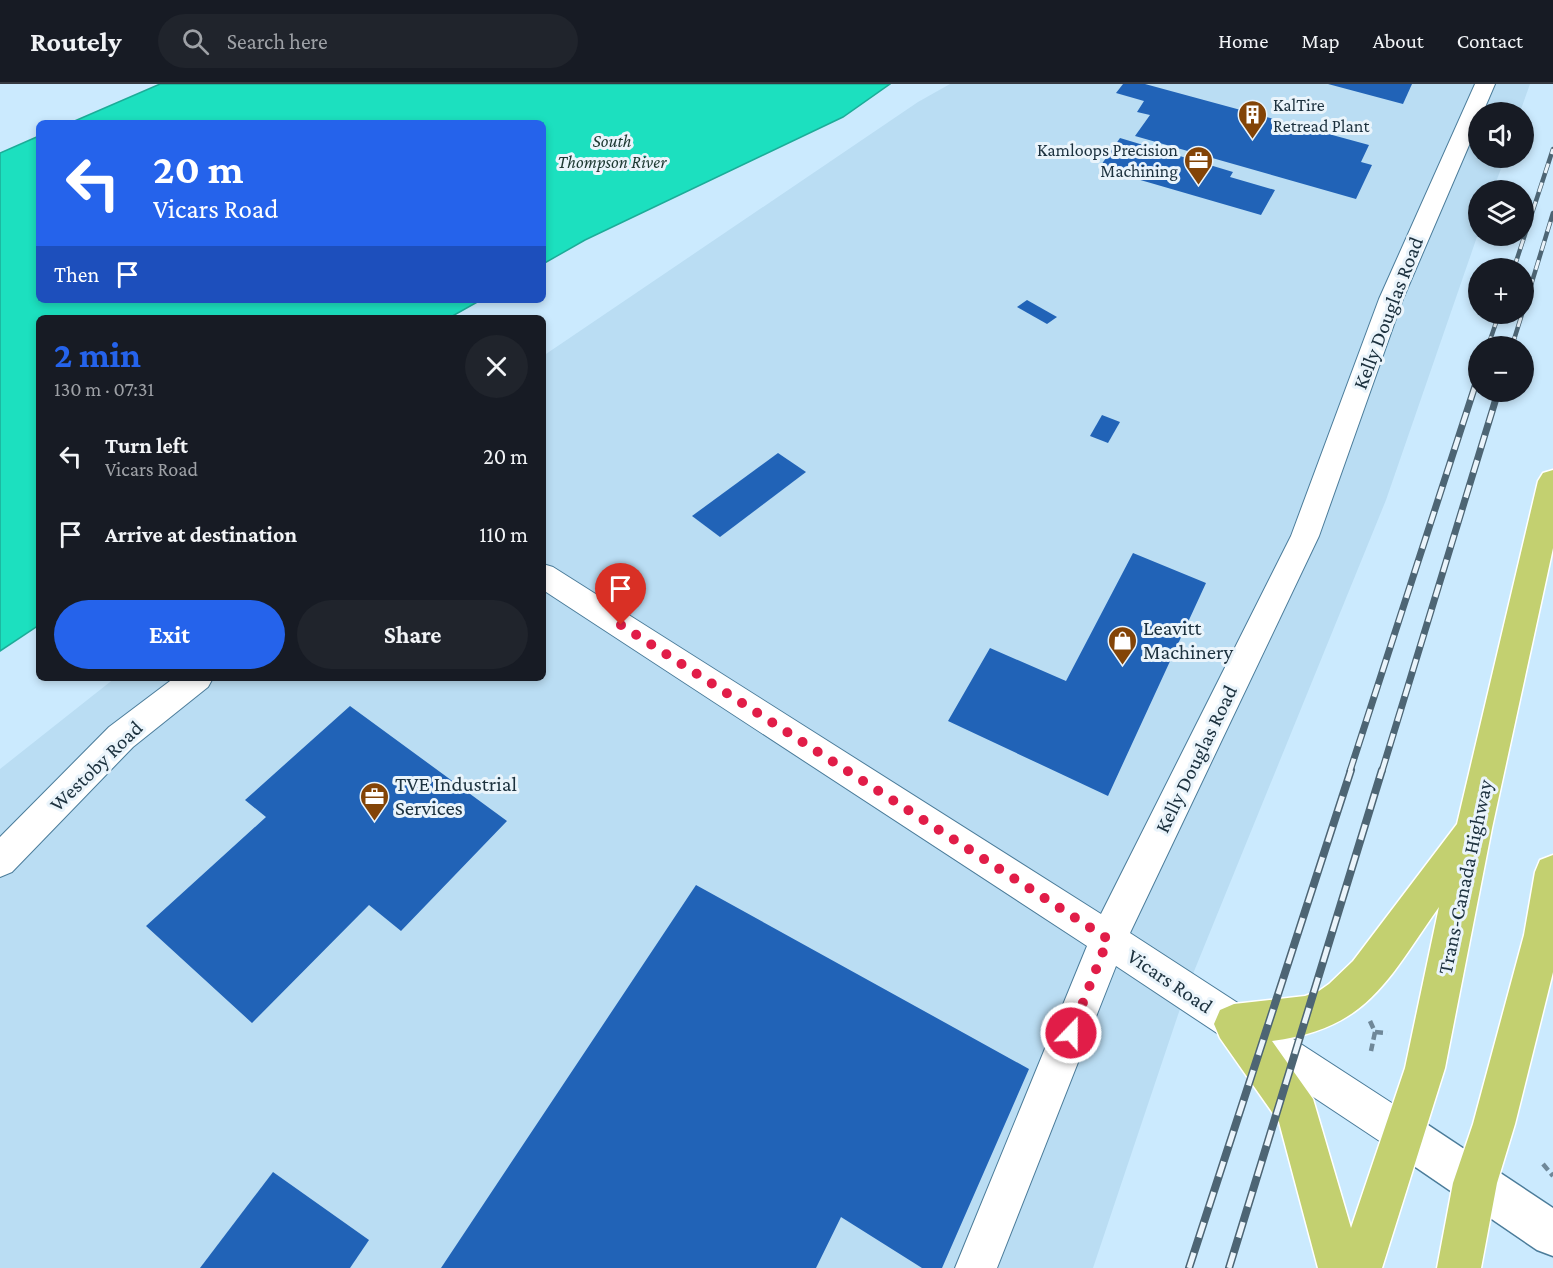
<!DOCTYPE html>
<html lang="en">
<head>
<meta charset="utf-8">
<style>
  :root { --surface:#171b24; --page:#20242c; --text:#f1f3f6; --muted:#9ea1a6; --line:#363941; --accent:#2563eb }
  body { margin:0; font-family:"Crimson Pro",serif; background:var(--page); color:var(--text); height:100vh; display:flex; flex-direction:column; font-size:22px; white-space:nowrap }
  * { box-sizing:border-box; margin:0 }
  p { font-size:20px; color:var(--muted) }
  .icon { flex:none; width:33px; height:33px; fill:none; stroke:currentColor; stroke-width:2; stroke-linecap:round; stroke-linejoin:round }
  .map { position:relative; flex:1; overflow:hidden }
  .sheet { position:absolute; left:36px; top:231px; width:510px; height:366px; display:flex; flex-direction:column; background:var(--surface); border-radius:9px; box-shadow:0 3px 9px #0003 }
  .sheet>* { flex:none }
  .banner { position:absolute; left:36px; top:36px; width:510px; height:183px; border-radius:9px; box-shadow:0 3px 9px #0003; background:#2563eb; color:#fff; overflow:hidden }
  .controls { position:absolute; left:1468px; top:18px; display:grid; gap:12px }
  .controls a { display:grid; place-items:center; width:66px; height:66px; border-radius:50%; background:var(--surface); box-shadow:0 3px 9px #0003; font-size:30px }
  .pin { position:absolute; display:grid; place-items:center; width:51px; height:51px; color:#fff; margin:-62px -26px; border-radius:50% 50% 50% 0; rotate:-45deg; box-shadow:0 0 6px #0007 }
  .pin .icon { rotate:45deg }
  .me { position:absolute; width:66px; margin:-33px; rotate:22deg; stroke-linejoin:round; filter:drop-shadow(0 0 4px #0008) }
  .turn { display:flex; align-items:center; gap:21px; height:126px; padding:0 18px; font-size:27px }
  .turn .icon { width:78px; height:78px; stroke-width:2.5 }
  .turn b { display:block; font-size:42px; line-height:51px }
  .then { display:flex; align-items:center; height:57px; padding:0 18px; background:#0003; gap:12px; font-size:22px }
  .round { display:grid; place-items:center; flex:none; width:63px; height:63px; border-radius:32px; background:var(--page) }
  .head { display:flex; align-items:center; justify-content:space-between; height:102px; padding:0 18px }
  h1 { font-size:36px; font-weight:700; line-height:45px; color:var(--accent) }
  .cta { display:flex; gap:12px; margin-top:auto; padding:12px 18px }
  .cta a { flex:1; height:69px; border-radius:36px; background:var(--accent); color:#fff; font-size:24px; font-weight:700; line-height:69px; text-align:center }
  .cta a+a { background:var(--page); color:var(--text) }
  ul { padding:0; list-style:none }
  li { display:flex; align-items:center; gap:18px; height:78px; padding:0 18px }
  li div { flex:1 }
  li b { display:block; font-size:22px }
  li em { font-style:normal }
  header { display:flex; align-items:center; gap:36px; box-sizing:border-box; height:84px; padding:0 30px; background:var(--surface); border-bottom:2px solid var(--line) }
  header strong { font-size:28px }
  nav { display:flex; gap:33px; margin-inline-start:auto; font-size:21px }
  .search { width:420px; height:54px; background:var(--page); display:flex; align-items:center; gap:15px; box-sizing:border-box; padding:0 21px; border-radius:33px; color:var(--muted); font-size:22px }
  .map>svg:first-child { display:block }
  .built { fill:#baddf3 }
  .water { fill:#1ce0bf; stroke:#1cac98; stroke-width:1.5 }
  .building { fill:#2163b7 }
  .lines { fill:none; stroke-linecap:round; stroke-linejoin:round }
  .minor-casing { stroke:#4b7c9a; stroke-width:2 }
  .tertiary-casing { stroke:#4b7c9a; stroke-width:3 }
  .trunk-casing { stroke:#fff; stroke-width:3 }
  .path { stroke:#6f8899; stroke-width:4.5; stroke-dasharray:8 4; stroke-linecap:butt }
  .minor { fill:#fff; fill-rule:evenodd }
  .tertiary { fill:#fff; fill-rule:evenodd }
  .trunk { fill:#c3d070; fill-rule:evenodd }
  .rail-far2-casing { stroke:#4d6574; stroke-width:4.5 }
  .rail-far1-casing { stroke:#4d6574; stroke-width:7 }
  .rail-casing { stroke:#4d6574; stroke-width:8 }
  .rail-far2 { stroke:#eaf4fb; stroke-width:3; stroke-dasharray:10; stroke-linecap:butt }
  .rail-far1 { stroke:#eaf4fb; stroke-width:4.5; stroke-dasharray:13; stroke-linecap:butt }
  .rail { stroke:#eaf4fb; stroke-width:5; stroke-dasharray:16; stroke-linecap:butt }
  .route { stroke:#e11d48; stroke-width:10; stroke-dasharray:0 18 }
  .labels { text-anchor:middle; stroke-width:6; stroke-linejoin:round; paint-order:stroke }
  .far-poi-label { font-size:18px; fill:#1c313e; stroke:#eaf4fb; text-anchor:start }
  .far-water-label { font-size:18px; font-style:italic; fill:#1c3730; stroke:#eaf4fb }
  .street-label { font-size:21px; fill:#1c313e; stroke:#eaf4fb }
  .poi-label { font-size:21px; fill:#1c313e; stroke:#eaf4fb; text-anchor:start }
</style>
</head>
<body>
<header>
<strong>Routely</strong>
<div class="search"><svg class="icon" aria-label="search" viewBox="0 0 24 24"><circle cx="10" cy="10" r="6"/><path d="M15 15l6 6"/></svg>Search here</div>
<nav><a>Home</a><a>Map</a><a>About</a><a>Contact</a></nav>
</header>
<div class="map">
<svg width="1553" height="1184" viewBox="0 0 1553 1184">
  <rect width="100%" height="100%" fill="#cbeafe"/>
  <polygon class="built" points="950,0 1530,0 1520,28 1479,28 1479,74 1505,74 1493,106 1479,106 1479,147 1386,416 1186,907 1093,1184 0,1184 0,685 115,594 543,594 543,272 918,18"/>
  <g class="water">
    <polygon points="160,0 890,0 843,33 585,156 543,180 543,39 70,39"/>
    <polygon points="39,52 39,216 481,216 449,234 39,234 39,541 0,567 0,69"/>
  </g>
  <g class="building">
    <polygon points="1123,0 1145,0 1369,61 1361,78 1372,81 1356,115 1135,52 1150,31 1137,28 1144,17 1116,9"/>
    <polygon points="1328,0 1412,0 1403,20"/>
    <polygon points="1120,54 1233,88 1230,93 1275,106 1261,131 1099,84"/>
    <polygon points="1027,216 1057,233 1047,240 1017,223"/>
    <polygon points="1102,331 1120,338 1108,359 1090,352"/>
    <polygon points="778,369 806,388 720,453 692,432"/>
    <polygon points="1133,469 1206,499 1108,712 948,637 990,564 1066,597"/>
    <polygon points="350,622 507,737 401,847 369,821 252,939 146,842 266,733 245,716"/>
    <polygon points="696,801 1029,985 942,1184 922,1184 841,1133 816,1184 441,1184"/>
    <polygon points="273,1088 369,1156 350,1184 200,1184"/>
  </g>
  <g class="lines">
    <defs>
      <g id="minor">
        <polygon points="1475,0 1495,0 1483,28 1479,28 1479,38 1403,215 1319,452 1130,849 1418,1036 1424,1050 1418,1064 1404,1070 1390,1064 1116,882 997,1184 955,1184 1087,862 543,506 543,480 553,483 1101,830 1291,452 1379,215"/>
        <polygon points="174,594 213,594 208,603 133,663 12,788 0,793 0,753 109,643"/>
      </g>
      <polygon id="tertiary" points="1404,1029 1419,1035 1553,1124 1553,1172 1537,1166 1389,1065 1383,1050 1389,1035"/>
      <g id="trunk">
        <path d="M 1553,386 L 1553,464 L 1492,744 L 1445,984 L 1382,1184 L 1318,1184 L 1279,1038 L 1220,954 L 1214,940 L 1220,926 L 1234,920 L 1305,912 L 1319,907 L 1329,900 L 1353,877 L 1457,740 L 1538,397 L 1543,389 ZM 1439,823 L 1405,984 L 1351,1144 L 1313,1015 L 1272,957 C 1368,945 1388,895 1439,823 Z"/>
        <polygon points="1553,771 1553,888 1515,1040 1497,1099 1481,1184 1437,1184 1453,1099 1473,1040 1524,851 1535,788 1540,776"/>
      </g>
    </defs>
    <use href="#minor" class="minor-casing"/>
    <use href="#tertiary" class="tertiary-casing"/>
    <use href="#trunk" class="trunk-casing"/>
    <g class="path">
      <polyline points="1370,937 1375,948 1371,967"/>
      <polyline points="1375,948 1387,949"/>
      <polyline points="1543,1080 1553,1092"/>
    </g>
    <use href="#minor" class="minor"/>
    <use href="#tertiary" class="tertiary"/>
    <use href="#trunk" class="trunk"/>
    <defs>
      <g id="rail-far2">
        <polyline points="1514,184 1553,65"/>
        <polyline points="1524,224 1553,129"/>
        <polyline points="1488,262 1499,230"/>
        <polyline points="1512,262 1522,230"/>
        <polyline points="1476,301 1479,291"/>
      </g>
      <g id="rail-far1">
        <polyline points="1350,687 1476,299"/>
        <polyline points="1382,687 1498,308"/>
      </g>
      <g id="rail">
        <polyline points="1189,1184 1351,686"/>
        <polyline points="1229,1184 1382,686"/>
      </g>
    </defs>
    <use href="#rail-far2" class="rail-far2-casing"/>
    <use href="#rail-far1" class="rail-far1-casing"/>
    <use href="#rail" class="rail-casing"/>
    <use href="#rail-far2" class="rail-far2"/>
    <use href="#rail-far1" class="rail-far1"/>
    <use href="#rail" class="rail"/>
  </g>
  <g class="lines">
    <polyline class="route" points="621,541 1108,855 1071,949"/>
  </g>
  <defs>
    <symbol id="building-pin" viewBox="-11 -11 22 30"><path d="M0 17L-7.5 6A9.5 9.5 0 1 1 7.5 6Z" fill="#834407" stroke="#eaf4fb"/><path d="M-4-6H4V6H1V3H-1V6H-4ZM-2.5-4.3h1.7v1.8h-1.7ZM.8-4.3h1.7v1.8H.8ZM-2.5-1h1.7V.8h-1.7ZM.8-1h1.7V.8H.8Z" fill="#fff"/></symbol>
    <symbol id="office-pin" viewBox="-11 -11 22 30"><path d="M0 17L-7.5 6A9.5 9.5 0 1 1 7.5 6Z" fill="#834407" stroke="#eaf4fb"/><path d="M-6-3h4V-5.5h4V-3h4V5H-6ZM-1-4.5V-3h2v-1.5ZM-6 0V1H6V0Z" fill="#fff"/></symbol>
    <symbol id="shop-pin" viewBox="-11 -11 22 30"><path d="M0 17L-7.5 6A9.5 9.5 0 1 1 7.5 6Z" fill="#834407" stroke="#eaf4fb"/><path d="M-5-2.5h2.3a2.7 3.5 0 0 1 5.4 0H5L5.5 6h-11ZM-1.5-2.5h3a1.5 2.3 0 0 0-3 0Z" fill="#fff"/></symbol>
  </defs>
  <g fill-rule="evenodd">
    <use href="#building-pin" x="1236" y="14" width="33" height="45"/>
    <use href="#office-pin" x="1182" y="60" width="33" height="45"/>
    <use href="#shop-pin" x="1106" y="540" width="33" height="45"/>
    <use href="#office-pin" x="358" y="696" width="33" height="45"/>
  </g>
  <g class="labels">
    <g class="far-poi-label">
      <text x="1273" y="27">KalTire<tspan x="1273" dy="21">Retread Plant</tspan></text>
      <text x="1178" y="72" text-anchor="end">Kamloops Precision<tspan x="1178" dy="21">Machining</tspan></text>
    </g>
    <g class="far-water-label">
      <text x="612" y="63">South<tspan x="612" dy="21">Thompson River</tspan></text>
    </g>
    <g class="street-label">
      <text transform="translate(1388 229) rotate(-69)" y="7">Kelly Douglas Road</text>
      <text transform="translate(1196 675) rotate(-64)" y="7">Kelly Douglas Road</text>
      <text transform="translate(96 682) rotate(-44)" y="7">Westoby Road</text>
      <text transform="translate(1465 793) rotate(-78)" y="7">Trans-Canada Highway</text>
      <text transform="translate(1170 897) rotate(34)" y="7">Vicars Road</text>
    </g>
    <g class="poi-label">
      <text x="1143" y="551">Leavitt<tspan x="1143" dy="24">Machinery</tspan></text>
      <text x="395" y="707">TVE Industrial<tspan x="395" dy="24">Services</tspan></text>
    </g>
  </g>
</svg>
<div class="controls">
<a><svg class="icon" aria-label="sound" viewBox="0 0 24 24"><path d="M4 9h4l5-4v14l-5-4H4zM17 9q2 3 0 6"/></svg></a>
<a><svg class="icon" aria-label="layers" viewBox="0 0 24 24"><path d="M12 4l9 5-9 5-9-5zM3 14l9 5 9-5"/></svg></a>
<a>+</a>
<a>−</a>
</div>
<div class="pin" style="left:621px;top:541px;background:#d93025"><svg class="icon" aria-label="arrive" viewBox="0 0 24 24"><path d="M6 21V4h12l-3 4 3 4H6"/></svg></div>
<svg class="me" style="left:1071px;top:949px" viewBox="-20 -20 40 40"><circle r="17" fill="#e11d48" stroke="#fff" stroke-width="3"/><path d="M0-11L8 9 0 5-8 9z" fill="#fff"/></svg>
<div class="banner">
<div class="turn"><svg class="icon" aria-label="left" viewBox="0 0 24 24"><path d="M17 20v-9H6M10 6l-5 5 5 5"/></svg><div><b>20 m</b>Vicars Road</div></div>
<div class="then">Then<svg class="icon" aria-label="arrive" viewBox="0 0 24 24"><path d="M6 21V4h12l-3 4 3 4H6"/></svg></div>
</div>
<section class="sheet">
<div class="head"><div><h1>2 min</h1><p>130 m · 07:31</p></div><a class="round"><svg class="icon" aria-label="close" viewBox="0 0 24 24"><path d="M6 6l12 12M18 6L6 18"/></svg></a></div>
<ul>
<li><svg class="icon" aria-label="left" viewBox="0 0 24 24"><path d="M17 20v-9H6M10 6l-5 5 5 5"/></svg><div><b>Turn left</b><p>Vicars Road</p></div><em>20 m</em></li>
<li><svg class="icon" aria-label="arrive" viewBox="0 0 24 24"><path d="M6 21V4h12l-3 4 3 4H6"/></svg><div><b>Arrive at destination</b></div><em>110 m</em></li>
</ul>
<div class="cta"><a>Exit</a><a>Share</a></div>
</section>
</div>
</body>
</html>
